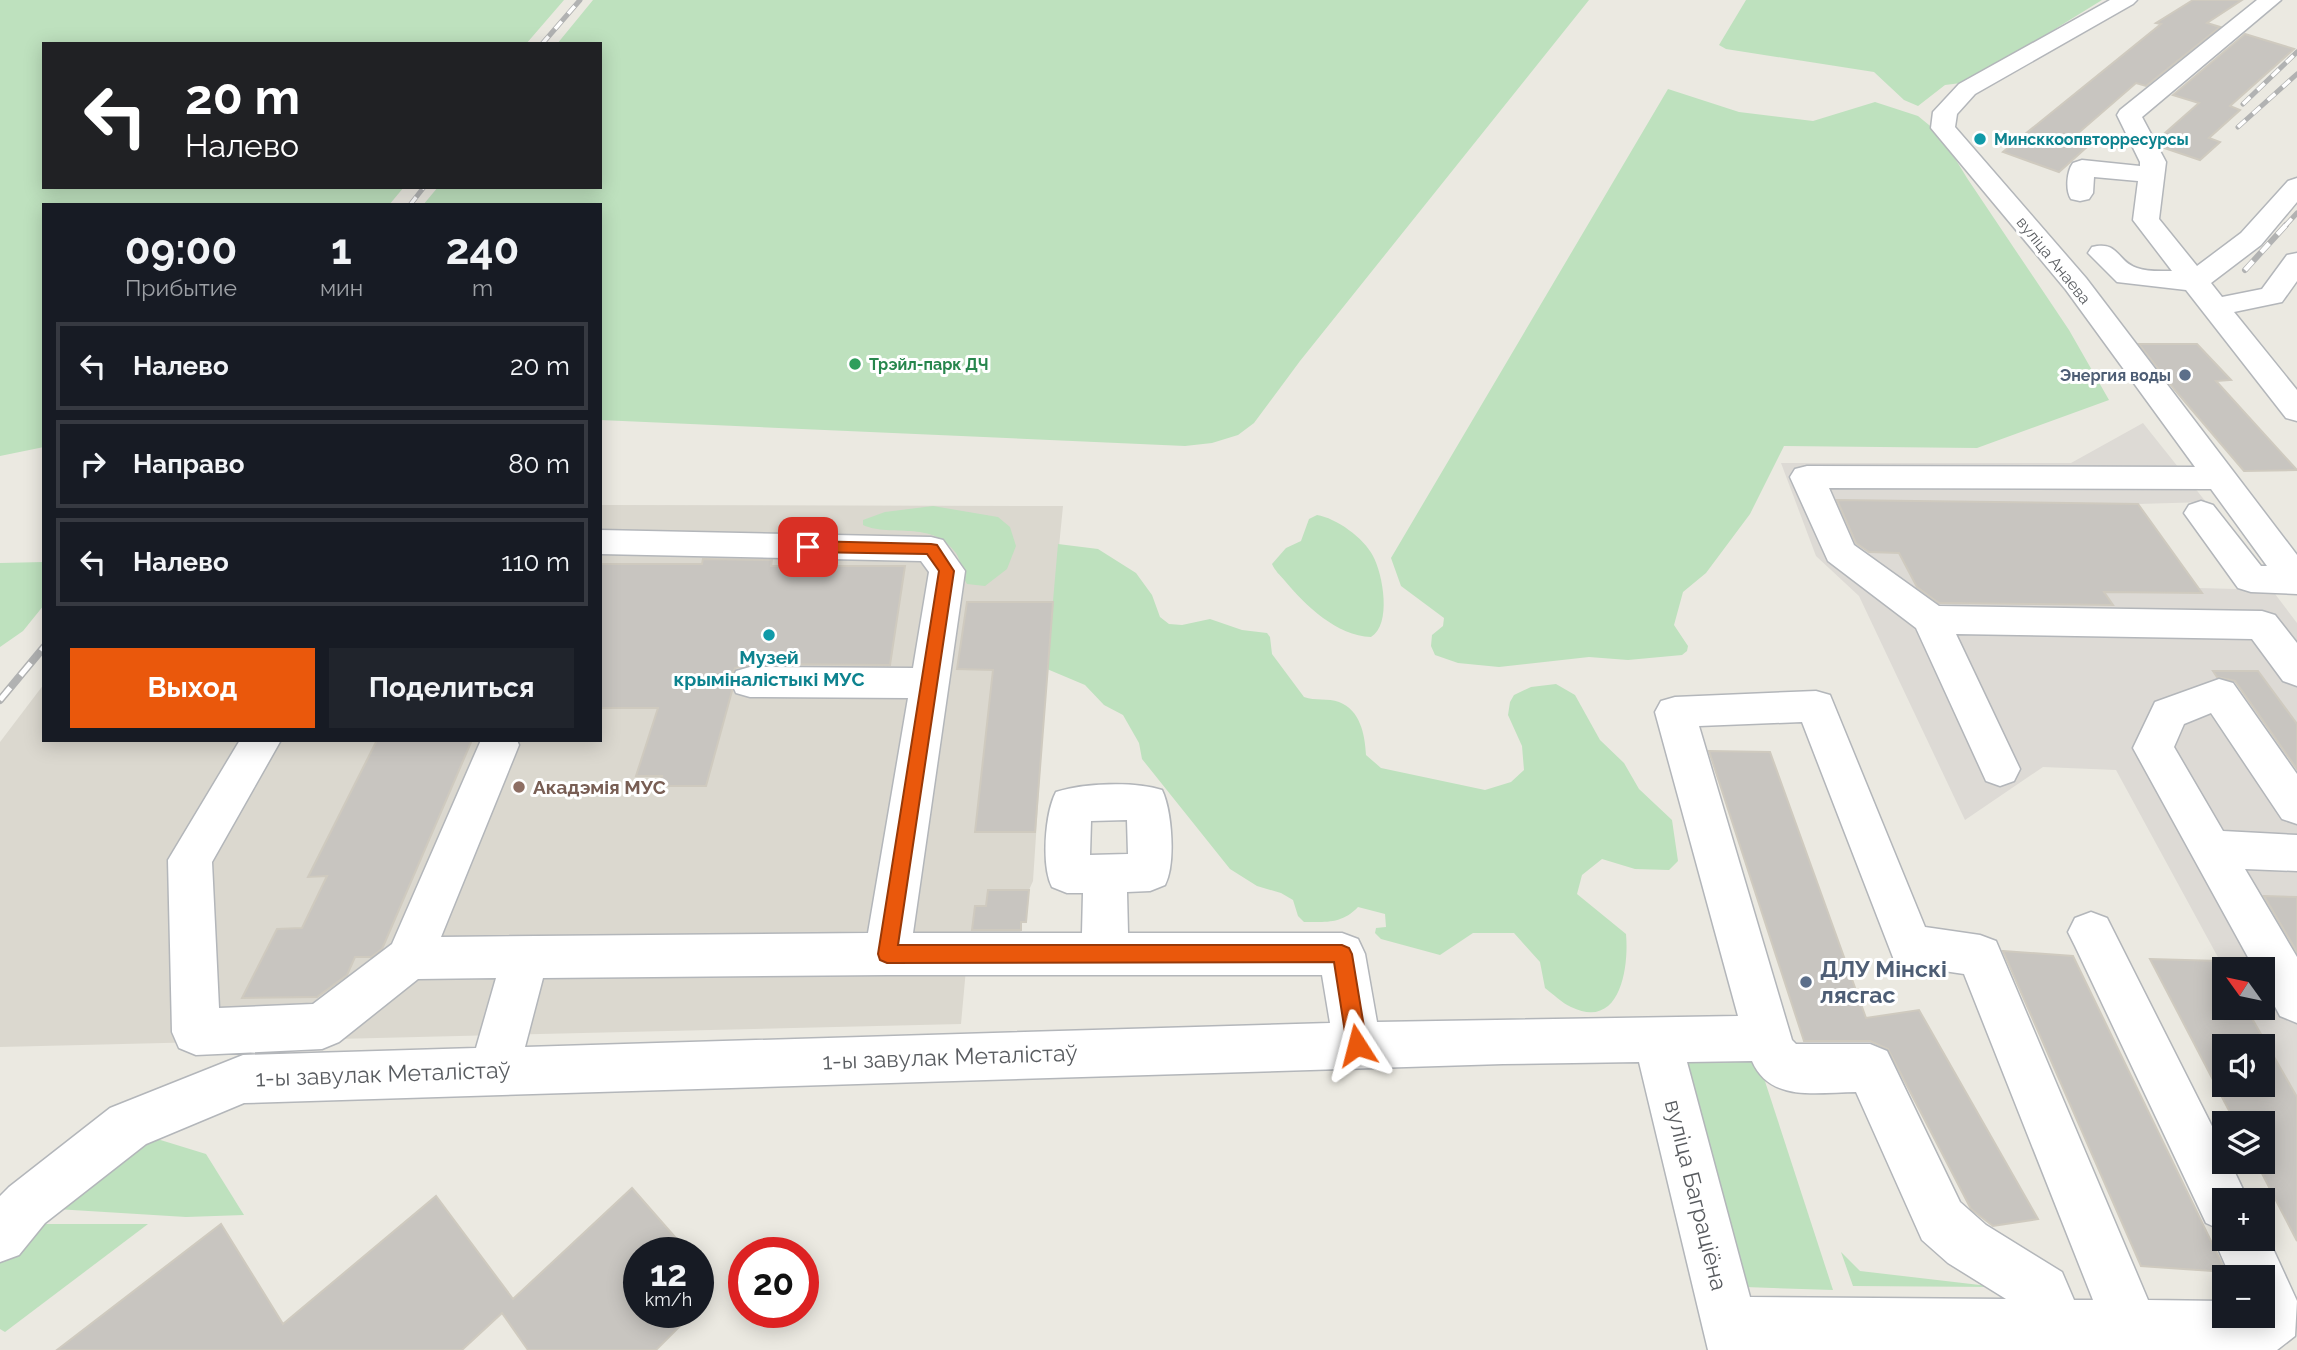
<!DOCTYPE html>
<html lang="ru">
<head>
<meta charset="utf-8">
<style>
  :root { --surface:#171b24; --page:#20242c; --text:#f1f3f6; --muted:#9ea1a6; --line:#363941; --accent:#ea580c }
  body { margin:0; font-family:Raleway,sans-serif; background:var(--page); color:var(--text); height:100vh; display:flex; flex-direction:column; font-size:26px; white-space:nowrap }
  * { box-sizing:border-box; margin:0 }
  p { font-size:23px; color:var(--muted) }
  .icon { flex:none; width:38px; height:38px; fill:none; stroke:currentColor; stroke-width:2; stroke-linecap:round; stroke-linejoin:round }
  .map { position:relative; flex:1; overflow:hidden }
  .sheet { position:absolute; left:42px; top:203px; width:560px; height:539px; display:flex; flex-direction:column; background:var(--surface); border-radius:0px; box-shadow:0 4px 18px #0003 }
  .sheet>* { flex:none }
  .top-card { position:absolute; left:42px; top:42px; width:560px; height:147px; border-radius:0px; box-shadow:0 4px 18px #0003; background:#202124; color:#fff; overflow:hidden }
  .needle { width:46px; rotate:303deg }
  .fabs { position:absolute; left:2212px; top:957px; display:grid; gap:14px }
  .fabs a { display:grid; place-items:center; width:63px; height:63px; border-radius:0px; background:var(--surface); box-shadow:0 4px 18px #0003; font-size:35px }
  .speed { position:absolute; left:623px; top:1237px; display:flex; gap:14px; font-size:35px; font-weight:700; text-align:center }
  .speed>* { display:grid; place-content:center; width:91px; height:91px; border-radius:50%; background:var(--surface); box-shadow:0 4px 18px #0003; line-height:1 }
  .speed small { font-size:18px; font-weight:400 }
  .speed .limit { border:10px solid #d22; background:#fff; color:#111 }
  .pin { position:absolute; display:grid; place-items:center; width:60px; height:60px; color:#fff; margin:-30px; border-radius:14px; box-shadow:0 4px 10px #0006 }
  .me { position:absolute; width:77px; margin:-38px; rotate:351deg; stroke-linejoin:round; filter:drop-shadow(0 0 5px #0008) }
  .turn { display:flex; align-items:center; gap:24px; height:147px; padding:0 28px; font-size:32px }
  .turn .icon { width:91px; height:91px; stroke-width:2.5 }
  .turn b { display:block; font-size:49px; line-height:60px }
  .eta { display:flex; justify-content:space-evenly; align-items:center; height:119px; text-align:center }
  .eta b { font-size:42px; font-weight:700; line-height:49px }
  .button { display:flex; gap:14px; margin-top:auto; padding:14px 28px }
  .button a { flex:1; height:80px; border-radius:0px; background:var(--accent); color:#fff; font-size:28px; font-weight:700; line-height:80px; text-align:center }
  .button a+a { background:var(--page); color:var(--text) }
  ul { padding:0; list-style:none }
  li { display:flex; align-items:center; gap:21px; height:88px; margin:0 14px 10px; padding:0 14px; border:4px solid var(--line); border-radius:0px }
  li div { flex:1 }
  li b { display:block; font-size:26px }
  li em { font-style:normal }
  .map>svg:first-child { display:block }
  .industrial { fill:#dddad5; fill-rule:evenodd }
  .education { fill:#dbd8cf }
  .green { fill:#bee1be }
  .building { fill:#c8c5c0; stroke:#cfcabf; stroke-width:2; fill-rule:evenodd }
  .lines { fill:none; stroke-linecap:round; stroke-linejoin:round }
  .minor-casing { stroke:#b3b6ba; stroke-width:3 }
  .minor { fill:#fff; fill-rule:evenodd }
  .rail-far2-casing { stroke:#b1b2b2; stroke-width:5 }
  .rail-far1-casing { stroke:#b1b2b2; stroke-width:6 }
  .rail-casing { stroke:#b1b2b2; stroke-width:8 }
  .rail-far2 { stroke:#fff; stroke-width:3.5; stroke-dasharray:10; stroke-linecap:butt }
  .rail-far1 { stroke:#fff; stroke-width:4.5; stroke-dasharray:12; stroke-linecap:butt }
  .rail { stroke:#fff; stroke-width:5; stroke-dasharray:16; stroke-linecap:butt }
  .route { fill:#ea580c; stroke:#983908; stroke-width:2 }
  .culture-dot { fill:#0f9aa8; stroke:#fff; stroke-width:2.5 }
  .leisure-dot { fill:#2e9e5b; stroke:#fff; stroke-width:2.5 }
  .service-dot { fill:#5c6f8a; stroke:#fff; stroke-width:2.5 }
  .education-dot { fill:#8d6e63; stroke:#fff; stroke-width:2.5 }
  .labels { text-anchor:middle; stroke-width:6; stroke-linejoin:round; paint-order:stroke }
  .far-culture-label { font-size:16px; font-weight:bold; fill:#0d838f; stroke:#fff; text-anchor:start }
  .far-street-label { font-size:16px; fill:#595c60; stroke:#fff }
  .far-leisure-label { font-size:16px; font-weight:bold; fill:#27864d; stroke:#fff; text-anchor:start }
  .far-service-label { font-size:16px; font-weight:bold; fill:#4e5e75; stroke:#fff; text-anchor:end }
  .culture-label { font-size:19px; font-weight:bold; fill:#0d838f; stroke:#fff }
  .education-label { font-size:19px; font-weight:bold; fill:#785e54; stroke:#fff; text-anchor:start }
  .near-service-label { font-size:23px; font-weight:bold; fill:#4e5e75; stroke:#fff; text-anchor:start }
  .near-street-label { font-size:23px; fill:#595c60; stroke:#fff }
</style>
</head>
<body>
<div class="map">
<svg width="2297" height="1350" viewBox="0 0 2297 1350">
  <rect width="100%" height="100%" fill="#ebe9e1"/>
  <path class="industrial" d="M 2143,423 L 2206,502 L 2138,504 L 2199,588 L 2272,590 L 2297,623 L 2297,1241 L 2263,1162 L 2263,1124 L 2236,1123 L 2150,959 L 2220,961 L 2116,770 L 2043,767 L 1965,820 L 1859,596 L 1816,556 L 1781,463 L 2071,463 ZM 2224,970 L 2263,970 L 2263,1008 L 2224,1008 ZM 2224,1046 L 2263,1046 L 2263,1085 L 2224,1085 Z"/>
  <polygon class="education" points="600,505 1063,506 1047,669 1033,881 1029,890 1026,922 1021,922 1020,942 966,969 961,1024 0,1047 0,742 44,684 44,740 600,740"/>
  <g class="green">
    <polygon points="0,0 564,0 526,44 44,44 44,187 404,187 389,205 44,205 44,447 0,456"/>
    <polygon points="593,0 1589,0 1300,361 1254,423 1238,435 1212,443 1185,446 600,420 600,205 423,205 438,187 600,187 600,44 557,44"/>
    <polygon points="1746,0 2102,0 1969,82 1945,85 1918,106 1904,100 1874,72 1726,49 1719,45"/>
    <polygon points="1668,89 1739,112 1813,121 1875,102 1918,116 1940,134 1967,178 2069,330 2109,400 1977,448 1784,446 1750,514 1706,573 1683,592 1674,625 1688,646 1687,651 1682,655 1628,660 1589,657 1499,667 1458,663 1435,655 1431,646 1432,635 1443,626 1444,618 1401,586 1391,558"/>
    <path d="M 933,506 L 998,517 L 1010,527 L 1016,546 L 1007,569 L 985,586 L 967,584 C 961,575 962,562 956,553 C 931,519 892,538 863,525 L 863,520 L 885,512 Z"/>
    <path d="M 1317,515 C 1336,518 1364,538 1373,556 C 1383,574 1392,625 1371,637 C 1337,636 1305,605 1285,581 C 1280,575 1275,571 1272,564 L 1286,548 L 1301,541 L 1309,519 Z"/>
    <path d="M 1058,544 L 1098,549 L 1136,573 L 1152,595 L 1160,617 L 1169,624 L 1182,625 L 1210,619 L 1242,630 L 1267,633 L 1270,637 L 1272,654 L 1304,697 C 1315,701 1328,698 1339,702 C 1360,710 1365,734 1366,755 L 1381,768 L 1485,790 L 1511,782 L 1524,770 L 1522,746 L 1508,715 L 1510,702 L 1514,695 L 1531,687 L 1556,684 L 1575,695 L 1600,740 L 1624,763 L 1639,789 L 1672,820 L 1678,861 L 1669,870 L 1635,869 L 1602,859 L 1582,875 L 1577,894 L 1626,934 C 1629,966 1621,1031 1571,1007 C 1562,1003 1553,994 1545,988 L 1540,962 L 1514,933 L 1473,933 L 1440,955 L 1381,939 L 1375,933 L 1376,928 L 1386,927 L 1385,914 L 1358,907 C 1342,924 1326,922 1304,922 L 1298,916 L 1293,900 L 1281,893 L 1257,886 L 1230,869 L 1142,759 L 1139,743 L 1123,715 L 1104,705 L 1085,685 L 1047,669 Z"/>
    <polygon points="44,562 44,605 23,631 0,647 0,563"/>
    <polygon points="1679,1052 1739,1053 1760,1066 1833,1290 1745,1287"/>
    <polygon points="154,1138 206,1154 244,1215 186,1217 56,1209"/>
    <polygon points="38,1224 148,1224 5,1332 0,1329 0,1258"/>
    <polygon points="1841,1252 1860,1271 1997,1287 1853,1286"/>
  </g>
  <g class="building">
    <polygon points="2193,0 2242,0 2207,23 2220,27 2146,86 2136,83 2076,135 2097,138 2059,172 2003,152 2161,24 2156,23"/>
    <polygon points="2245,34 2294,49 2230,106 2240,110 2209,138 2220,142 2200,160 2161,147 2157,140 2199,103 2173,95"/>
    <polygon points="2139,344 2197,344 2231,380 2216,381 2297,470 2244,471 2175,390"/>
    <polygon points="1837,500 2138,504 2202,593 2104,592 2113,605 1939,603 1917,587 1899,553 1869,552 1856,543"/>
    <polygon points="703,559 772,560 771,566 905,566 890,665 750,664 735,668 729,681 732,691 706,786 659,786 662,776 636,776 658,708 600,708 600,564 702,564"/>
    <polygon points="967,602 1053,602 1035,832 975,832 993,670 957,669"/>
    <polygon points="2213,671 2258,671 2297,724 2297,769 2235,681 2217,677"/>
    <polygon points="377,740 472,740 382,949 371,957 355,957 347,975 317,997 242,998 277,929 302,928 327,876 308,877"/>
    <polygon points="1709,751 1770,752 1866,1018 1919,1010 2038,1219 1993,1226 1971,1209 1888,1049 1870,1041 1804,1041"/>
    <polygon points="988,890 1029,890 1026,922 1021,922 1021,930 972,930 975,906 986,906"/>
    <polygon points="2264,896 2297,897 2297,952"/>
    <polygon points="2003,951 2073,956 2226,1272 2141,1266"/>
    <path d="M 2150,959 L 2220,961 L 2225,970 L 2224,1008 L 2246,1008 L 2297,1097 L 2297,1241 L 2256,1162 L 2263,1162 L 2263,1124 L 2236,1124 ZM 2224,1046 L 2263,1046 L 2263,1085 L 2224,1085 Z"/>
    <polygon points="632,1188 689,1253 639,1253 639,1312 694,1312 656,1350 528,1350 502,1313 462,1350 57,1350 221,1224 283,1324 436,1196 513,1299"/>
  </g>
  <g class="lines">
    <defs>
      <g id="minor">
        <polygon points="2110,0 2137,0 2133,4 1975,94 1957,114 1955,127 2086,278 2297,555 2297,594 2251,592 2238,588 2184,513 2189,505 2201,501 2213,505 2261,566 2267,566 2211,489 1829,488 1854,545 1939,606 2262,611 2275,615 2297,643 2297,686 2283,681 2252,639 1956,634 2020,769 2014,781 2000,786 1986,781 1916,628 1828,561 1790,477 1795,469 1807,466 2195,467 2066,290 1931,128 1933,112 1959,84"/>
        <path d="M 2257,0 L 2281,0 L 2142,117 L 2166,162 L 2159,219 L 2197,266 L 2241,233 L 2288,181 L 2297,178 L 2297,202 L 2261,245 L 2211,283 L 2222,297 L 2262,289 L 2287,255 L 2297,253 L 2297,281 L 2282,302 L 2234,312 L 2297,390 L 2297,421 L 2286,418 L 2186,290 L 2117,282 L 2088,253 L 2092,247 C 2119,240 2117,262 2137,268 C 2147,272 2161,271 2172,271 L 2133,220 L 2138,181 L 2094,177 L 2093,193 L 2089,199 L 2080,201 L 2071,199 C 2065,190 2067,171 2073,163 L 2082,160 L 2140,166 L 2140,162 L 2117,115 L 2120,110 Z"/>
        <path d="M 600,530 L 931,537 L 943,540 L 965,571 L 913,933 L 1082,933 L 1083,893 L 1067,893 L 1052,887 C 1041,866 1045,813 1056,792 C 1083,783 1135,781 1162,790 C 1172,811 1176,864 1165,885 L 1150,891 L 1127,892 L 1128,933 L 1342,933 L 1358,939 L 1365,954 L 1377,1022 L 1738,1016 L 1655,712 L 1661,701 L 1675,697 L 1816,691 L 1830,695 L 1925,927 L 1980,935 L 1996,941 L 2148,1300 L 2224,1301 L 2224,1316 L 2263,1316 L 2263,1278 L 2231,1278 L 2214,1239 L 2219,1229 L 2206,1223 L 2075,946 L 2068,932 L 2075,918 L 2091,912 L 2107,918 L 2224,1150 L 2224,1162 L 2230,1162 L 2248,1200 L 2224,1200 L 2224,1239 L 2263,1239 L 2263,1227 L 2297,1301 L 2295,1336 L 2277,1350 L 1708,1350 L 1639,1062 L 1503,1064 L 244,1103 L 146,1144 L 45,1223 L 19,1255 L 0,1262 L 0,1196 L 9,1187 L 110,1108 L 243,1055 L 476,1048 L 496,978 L 418,979 L 339,1042 L 322,1049 L 196,1055 L 179,1048 L 172,1032 L 168,860 L 240,740 L 281,740 L 212,862 L 219,1008 L 313,1004 L 392,944 L 481,740 L 517,740 L 519,745 L 441,937 L 868,933 L 908,698 L 750,697 L 736,693 L 731,682 L 736,671 L 750,667 L 913,668 L 929,572 L 921,561 L 600,554 ZM 1802,722 L 1894,960 L 1910,966 L 1964,974 L 2093,1300 L 2074,1300 L 2062,1272 L 1986,1225 L 1960,1202 L 1887,1051 L 1870,1044 L 1796,1044 L 1792,1040 L 1699,726 ZM 1127,820 L 1128,854 L 1090,855 L 1091,821 ZM 887,975 L 1322,975 L 1330,1023 L 525,1047 L 543,978 ZM 1752,1061 C 1770,1103 1818,1092 1856,1092 L 1922,1240 L 1948,1263 L 2006,1299 L 1750,1297 L 1687,1062 Z"/>
        <polygon points="2219,679 2233,683 2297,774 2297,824 2282,819 2211,713 2184,724 2174,747 2223,831 2297,835 2297,871 2245,869 2297,957 2297,1023 2280,1016 2263,984 2263,970 2255,970 2133,748 2155,702"/>
      </g>
    </defs>
    <use href="#minor" class="minor-casing"/>
    <use href="#minor" class="minor"/>
    <defs>
      <g id="rail-far2">
        <polyline points="542,44 580,0"/>
        <polyline points="2243,104 2297,52"/>
        <polyline points="2238,127 2297,74"/>
        <polyline points="410,205 424,187"/>
        <polyline points="2285,226 2297,213"/>
      </g>
      <polyline id="rail-far1" points="2245,270 2286,225"/>
      <polyline id="rail" points="0,700 44,647"/>
    </defs>
    <use href="#rail-far2" class="rail-far2-casing"/>
    <use href="#rail-far1" class="rail-far1-casing"/>
    <use href="#rail" class="rail-casing"/>
    <use href="#rail-far2" class="rail-far2"/>
    <use href="#rail-far1" class="rail-far1"/>
    <use href="#rail" class="rail"/>
  </g>
  <polygon class="route" points="808,541 931,544 937,545 954,571 898,945 1342,945 1349,948 1352,954 1367,1045 1364,1052 1357,1054 1350,1052 1347,1045 1334,962 887,963 880,960 878,954 939,571 927,554 808,552 801,547"/>
  <g class="culture-dot">
    <circle cx="1980" cy="139" r="7"/>
    <circle cx="769" cy="635" r="7"/>
  </g>
  <circle class="leisure-dot" cx="855" cy="364" r="7"/>
  <g class="service-dot">
    <circle cx="2185" cy="375" r="7"/>
    <circle cx="1806" cy="982" r="7"/>
  </g>
  <circle class="education-dot" cx="519" cy="787" r="7"/>
  <g class="labels">
    <g class="far-culture-label">
      <text x="1994" y="145">Минсккоопвторресурсы</text>
    </g>
    <g class="far-street-label">
      <text transform="translate(2054 260) rotate(51)" y="6">вуліца Анаева</text>
    </g>
    <g class="far-leisure-label">
      <text x="869" y="370">Трэйл-парк ДЧ</text>
    </g>
    <g class="far-service-label">
      <text x="2171" y="381">Энергия воды</text>
    </g>
    <g class="culture-label">
      <text x="769" y="664">Музей<tspan x="769" dy="22">крыміналістыкі МУС</tspan></text>
    </g>
    <g class="education-label">
      <text x="533" y="794">Акадэмія МУС</text>
    </g>
    <g class="near-service-label">
      <text x="1820" y="977">ДЛУ Мінскі<tspan x="1820" dy="26">лясгас</tspan></text>
    </g>
    <g class="near-street-label">
      <text transform="translate(950 1057) rotate(-2)" y="8">1-ы завулак Металістаў</text>
      <text transform="translate(383 1074) rotate(-2)" y="8">1-ы завулак Металістаў</text>
      <text transform="translate(1696 1195) rotate(76)" y="8">вуліца Баграціёна</text>
    </g>
  </g>
</svg>
<div class="fabs">
<a><svg class="needle" viewBox="-14 -14 28 28"><path d="M0-13l5 13h-10z" fill="#e53935"/><path d="M0 13l5-13h-10z" fill="#9ea1a6"/></svg></a>
<a><svg class="icon" aria-label="sound" viewBox="0 0 24 24"><path d="M4 9h4l5-4v14l-5-4H4zM17 9q2 3 0 6"/></svg></a>
<a><svg class="icon" aria-label="layers" viewBox="0 0 24 24"><path d="M12 4l9 5-9 5-9-5zM3 14l9 5 9-5"/></svg></a>
<a>+</a>
<a>−</a>
</div>
<div class="speed"><div>12<small>km/h</small></div><div class="limit">20</div></div>
<div class="pin" style="left:808px;top:547px;background:#d93025"><svg class="icon" aria-label="arrive" viewBox="0 0 24 24"><path d="M6 21V4h12l-3 4 3 4H6"/></svg></div>
<svg class="me" style="left:1357px;top:1045px" viewBox="-20 -20 40 40"><path d="M0-17L14 15 0 8-14 15z" fill="#ea580c" stroke="#fff" stroke-width="4"/></svg>
<div class="top-card">
<div class="turn"><svg class="icon" aria-label="left" viewBox="0 0 24 24"><path d="M17 20v-9H6M10 6l-5 5 5 5"/></svg><div><b>20 m</b>Налево</div></div>
</div>
<section class="sheet">
<div class="eta">
<div><b>09:00</b><p>Прибытие</p></div>
<div><b>1</b><p>мин</p></div>
<div><b>240</b><p>m</p></div>
</div>
<ul>
<li><svg class="icon" aria-label="left" viewBox="0 0 24 24"><path d="M17 20v-9H6M10 6l-5 5 5 5"/></svg><div><b>Налево</b></div><em>20 m</em></li>
<li><svg class="icon" aria-label="right" viewBox="0 0 24 24"><path d="M7 20v-9h11M14 6l5 5-5 5"/></svg><div><b>Направо</b></div><em>80 m</em></li>
<li><svg class="icon" aria-label="left" viewBox="0 0 24 24"><path d="M17 20v-9H6M10 6l-5 5 5 5"/></svg><div><b>Налево</b></div><em>110 m</em></li>
</ul>
<div class="button"><a>Выход</a><a>Поделиться</a></div>
</section>
</div>
</body>
</html>
